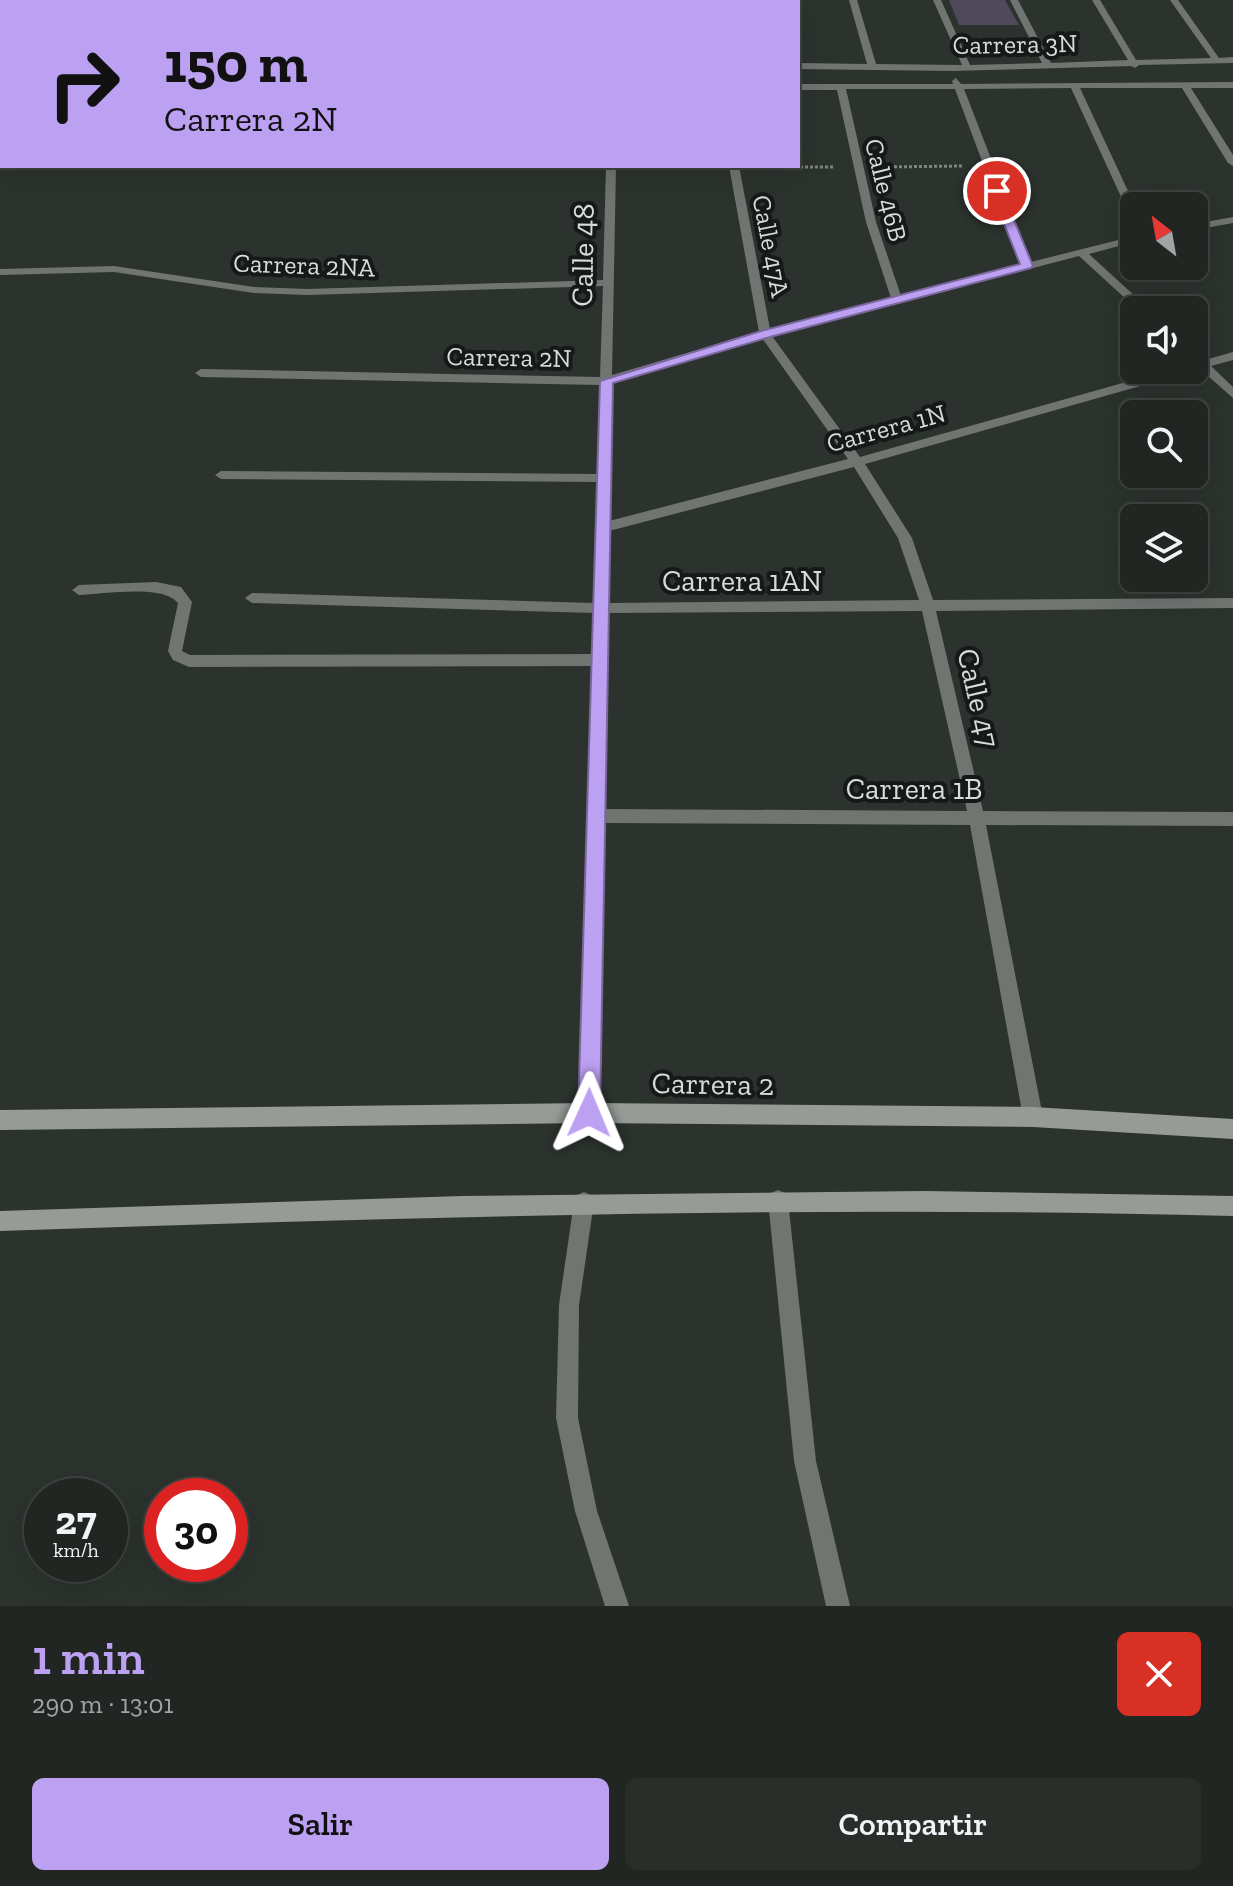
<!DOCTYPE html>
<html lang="es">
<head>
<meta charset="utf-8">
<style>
  :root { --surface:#212622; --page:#292e2a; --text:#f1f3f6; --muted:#a2a5a5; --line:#3e4340; --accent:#bca0f2 }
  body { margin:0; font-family:"Zilla Slab",serif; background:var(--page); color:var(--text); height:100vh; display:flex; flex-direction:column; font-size:30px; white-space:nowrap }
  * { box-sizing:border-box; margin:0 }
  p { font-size:26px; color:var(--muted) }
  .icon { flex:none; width:44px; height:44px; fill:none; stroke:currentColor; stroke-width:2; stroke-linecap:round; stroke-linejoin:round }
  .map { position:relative; height:1606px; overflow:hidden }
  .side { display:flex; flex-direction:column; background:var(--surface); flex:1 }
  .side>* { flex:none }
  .hud { position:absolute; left:0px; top:0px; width:800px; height:168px; box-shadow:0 8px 32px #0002,0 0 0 2px var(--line); background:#bca0f2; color:#111; overflow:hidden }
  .needle { width:52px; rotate:329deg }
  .buttons { position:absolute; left:1120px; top:192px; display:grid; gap:16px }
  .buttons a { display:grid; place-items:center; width:88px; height:88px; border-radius:12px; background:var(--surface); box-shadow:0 8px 32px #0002,0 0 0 2px var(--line); font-size:40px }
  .speed { position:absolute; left:24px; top:1478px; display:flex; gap:16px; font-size:40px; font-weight:700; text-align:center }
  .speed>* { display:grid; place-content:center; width:104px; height:104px; border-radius:50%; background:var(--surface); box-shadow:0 8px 32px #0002,0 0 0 2px var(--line); line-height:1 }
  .speed small { font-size:20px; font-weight:400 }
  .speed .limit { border:12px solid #d22; background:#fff; color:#111 }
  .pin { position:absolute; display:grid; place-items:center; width:68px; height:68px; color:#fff; margin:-34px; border:4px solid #fff; border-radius:50%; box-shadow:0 2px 8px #0007 }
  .me { position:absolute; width:88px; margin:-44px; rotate:1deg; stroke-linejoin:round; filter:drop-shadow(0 0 6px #0008) }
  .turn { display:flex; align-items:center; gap:28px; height:168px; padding:0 32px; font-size:36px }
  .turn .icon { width:104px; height:104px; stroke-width:2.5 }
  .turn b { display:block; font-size:56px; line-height:68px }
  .round { display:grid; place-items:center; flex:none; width:84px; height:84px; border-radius:12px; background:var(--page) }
  .head { display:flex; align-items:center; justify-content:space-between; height:136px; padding:0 32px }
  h1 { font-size:48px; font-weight:600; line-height:60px; color:var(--accent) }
  .cta { display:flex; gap:16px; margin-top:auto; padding:16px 32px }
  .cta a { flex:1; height:92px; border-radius:12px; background:var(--accent); color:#111; font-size:32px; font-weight:600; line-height:92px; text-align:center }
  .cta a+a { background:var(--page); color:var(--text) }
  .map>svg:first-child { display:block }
  .green { fill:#4f4959 }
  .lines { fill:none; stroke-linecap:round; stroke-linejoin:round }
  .path { stroke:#7d837f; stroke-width:3; stroke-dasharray:3 2; stroke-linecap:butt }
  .service { fill:#717572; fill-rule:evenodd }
  .minor { fill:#717572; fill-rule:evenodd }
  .secondary { fill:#969b97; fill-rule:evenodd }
  .route { fill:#bca0f2; stroke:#7a689d; stroke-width:2 }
  .labels { text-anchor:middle; stroke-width:8; stroke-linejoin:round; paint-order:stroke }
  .far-street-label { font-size:26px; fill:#d8dcd9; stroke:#161917 }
  .street-label { font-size:30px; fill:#d8dcd9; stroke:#161917 }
</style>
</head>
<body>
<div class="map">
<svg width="1233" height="1606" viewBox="0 0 1233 1606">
  <rect width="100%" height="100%" fill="#2c332e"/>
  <polygon class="green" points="949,0 1005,0 1019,25 959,25"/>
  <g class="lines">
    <g class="path">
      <polyline points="636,166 710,166"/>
      <polyline points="760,167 834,167"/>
      <polyline points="884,167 962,166"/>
    </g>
    <g class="service">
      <polygon points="778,1190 785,1193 788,1200 816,1461 850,1606 826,1606 794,1461 768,1200 771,1193"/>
      <polygon points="584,1192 591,1195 594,1202 579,1305 578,1418 597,1511 629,1606 605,1606 575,1511 556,1418 559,1305 574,1202 577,1195"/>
    </g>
    <g class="minor">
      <rect x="613" y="0" width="8" height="2"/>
      <rect x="692" y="0" width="8" height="2"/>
      <polygon points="766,0 774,0 775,2 767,2"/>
      <polygon points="849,0 857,0 876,64 962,65 933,0 941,0 970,65 1042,63 1010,0 1018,0 1051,63 1128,60 1092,0 1100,0 1136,60 1211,58 1170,0 1178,0 1219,58 1233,57 1233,63 1139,65 1135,68 1131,66 952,71 798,69 798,63 867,64"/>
      <path d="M 956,78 L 961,84 L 1233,82 L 1233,88 L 1191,88 L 1233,155 L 1233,166 L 1228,163 L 1182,88 L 1080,88 L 1135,206 L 1134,217 L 1129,214 L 1071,88 L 964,89 L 1031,262 L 1134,236 L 1134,242 L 1089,254 L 1150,310 L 1138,310 L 1079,256 L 772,336 L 860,457 L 1169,370 L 1188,370 L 1186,373 L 865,464 L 912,538 L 933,600 L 1233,598 L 1233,608 L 936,611 L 983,811 L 1233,812 L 1233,826 L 986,825 L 1043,1117 L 1040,1124 L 1033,1127 L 1026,1124 L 1023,1117 L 970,825 L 604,823 L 599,1113 L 596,1120 L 589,1123 L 582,1120 L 579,1113 L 592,666 L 189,667 L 173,660 L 168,651 L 178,603 C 163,584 103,594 79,595 L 72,590 L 79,585 L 156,582 L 181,587 L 192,602 L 182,651 L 190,655 L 592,654 L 594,613 L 252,603 L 245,598 L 252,593 L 594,603 L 597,482 L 221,479 L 215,475 L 221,471 L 597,474 L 600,385 L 201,377 L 195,373 L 201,369 L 600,377 L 603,286 L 307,295 L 254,293 L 114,272 L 0,275 L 0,269 L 114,266 L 254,287 L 307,289 L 603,280 L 606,166 L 616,166 L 612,375 L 759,332 L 729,166 L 739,166 L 770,329 L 891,298 L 866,222 L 837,90 L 798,90 L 798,84 L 953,84 L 952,81 ZM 846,89 L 955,89 L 1021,265 L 901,296 L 876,222 ZM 762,338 L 848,459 L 609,521 L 612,383 ZM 854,467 L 898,538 L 919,600 L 608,603 L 609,531 ZM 922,611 L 967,811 L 604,809 L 608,613 Z"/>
      <polygon points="1233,217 1233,223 1194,230 1194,224"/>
      <polygon points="1194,352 1205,360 1233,352 1233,360 1211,366 1233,387 1233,398 1200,369 1194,369"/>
    </g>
    <g class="secondary">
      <polygon points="589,1103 1033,1107 1233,1119 1233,1139 1033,1127 589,1123 0,1130 0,1110"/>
      <path d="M 925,1191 L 1233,1196 L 1233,1216 C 822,1205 411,1217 0,1231 L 0,1211 L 462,1196 Z"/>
    </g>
  </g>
  <polygon class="route" points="997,188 1002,191 1033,266 1031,268 770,337 613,383 600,1113 596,1120 589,1124 581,1120 578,1113 600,381 761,331 1020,264 991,191"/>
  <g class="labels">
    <g class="far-street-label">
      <text transform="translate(1015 44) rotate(-1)" y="9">Carrera 3N</text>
      <text transform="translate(886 190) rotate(76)" y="9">Calle 46B</text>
      <text transform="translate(771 246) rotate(79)" y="9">Calle 47A</text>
      <text transform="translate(304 265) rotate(2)" y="9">Carrera 2NA</text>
      <text transform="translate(509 357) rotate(1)" y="9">Carrera 2N</text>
      <text transform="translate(886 428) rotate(-15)" y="9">Carrera 1N</text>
    </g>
    <g class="street-label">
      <text transform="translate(583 255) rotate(-89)" y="10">Calle 48</text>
      <text x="742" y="591">Carrera 1AN</text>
      <text transform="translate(978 698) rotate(77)" y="10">Calle 47</text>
      <text x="914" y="799">Carrera 1B</text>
      <text transform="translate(713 1084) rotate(1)" y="10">Carrera 2</text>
    </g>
  </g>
</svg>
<div class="buttons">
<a><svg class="needle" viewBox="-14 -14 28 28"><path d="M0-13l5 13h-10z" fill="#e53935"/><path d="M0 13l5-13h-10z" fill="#a2a5a5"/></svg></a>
<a><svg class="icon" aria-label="sound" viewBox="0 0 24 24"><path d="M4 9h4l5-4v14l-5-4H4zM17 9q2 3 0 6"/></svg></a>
<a><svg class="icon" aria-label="search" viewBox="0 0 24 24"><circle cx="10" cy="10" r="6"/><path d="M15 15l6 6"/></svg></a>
<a><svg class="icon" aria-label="layers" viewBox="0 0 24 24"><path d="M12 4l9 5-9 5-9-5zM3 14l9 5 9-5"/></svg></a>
</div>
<div class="speed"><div>27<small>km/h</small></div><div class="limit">30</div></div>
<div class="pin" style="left:997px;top:191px;background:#d93025"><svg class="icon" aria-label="arrive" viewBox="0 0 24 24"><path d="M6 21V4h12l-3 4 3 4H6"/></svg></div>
<svg class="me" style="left:589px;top:1113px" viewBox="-20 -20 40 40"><path d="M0-17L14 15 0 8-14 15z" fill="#bca0f2" stroke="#fff" stroke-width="4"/></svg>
<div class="hud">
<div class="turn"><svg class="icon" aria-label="right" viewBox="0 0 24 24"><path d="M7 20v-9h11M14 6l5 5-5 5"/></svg><div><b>150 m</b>Carrera 2N</div></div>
</div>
</div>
<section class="side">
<div class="head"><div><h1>1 min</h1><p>290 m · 13:01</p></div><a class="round" style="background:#d93025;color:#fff"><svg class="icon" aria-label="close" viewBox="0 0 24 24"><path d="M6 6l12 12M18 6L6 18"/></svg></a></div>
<div class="cta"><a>Salir</a><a>Compartir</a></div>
</section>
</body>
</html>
